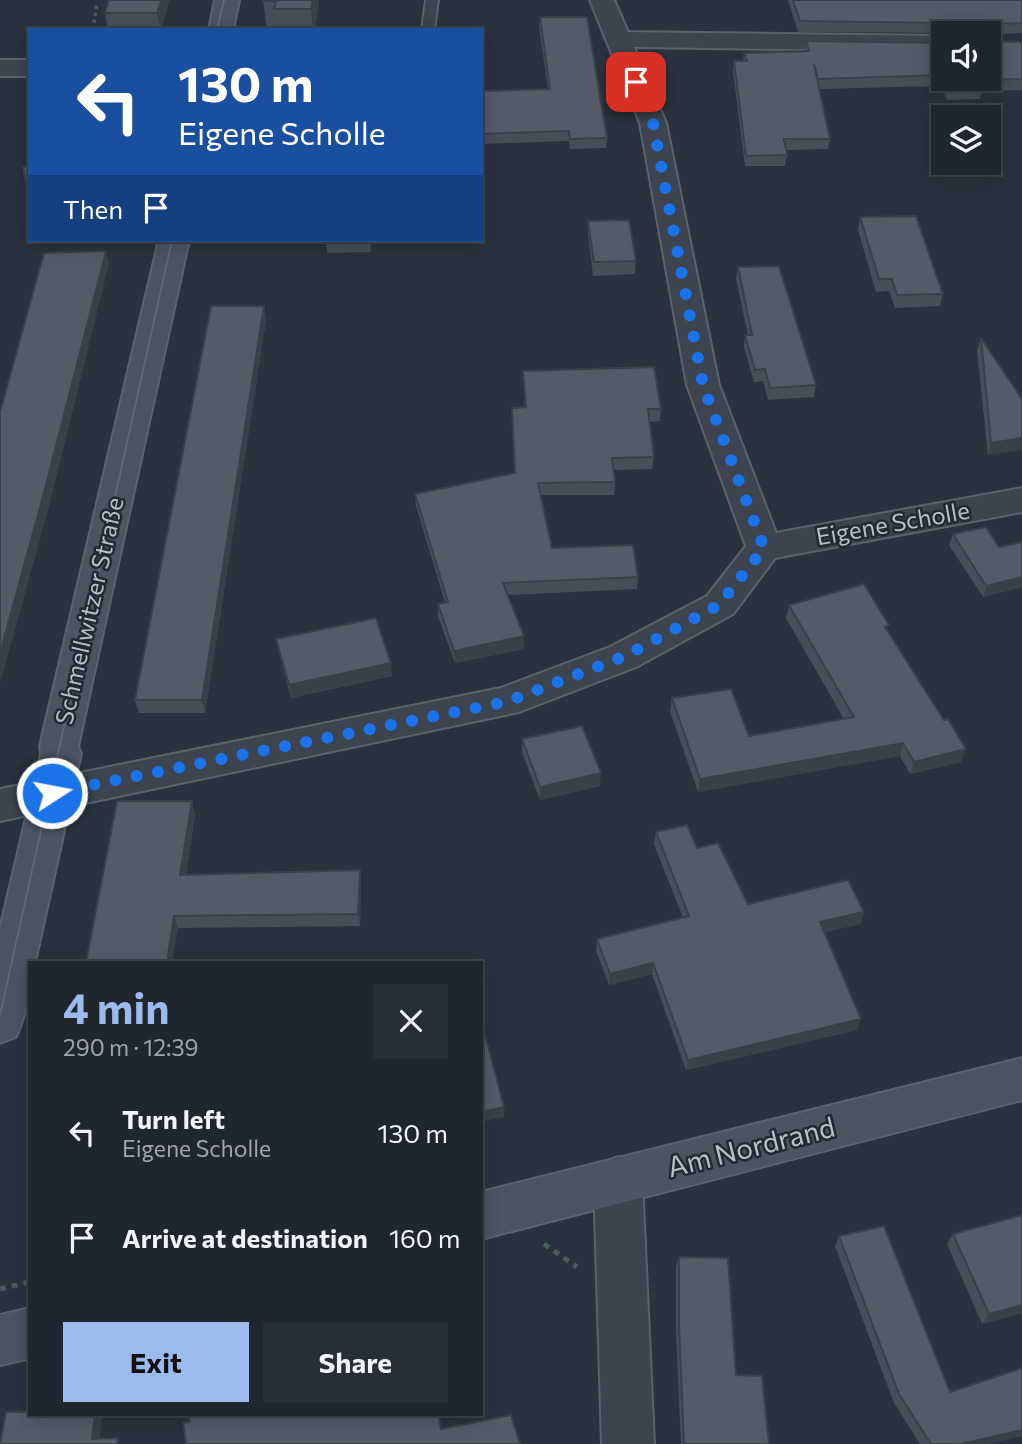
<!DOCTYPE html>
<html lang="en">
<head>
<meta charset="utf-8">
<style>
  :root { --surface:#1f262e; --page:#272e36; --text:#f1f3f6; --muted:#a1a5aa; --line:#3c434a; --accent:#9cbaec }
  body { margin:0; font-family:Commissioner,sans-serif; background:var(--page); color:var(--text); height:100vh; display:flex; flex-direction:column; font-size:26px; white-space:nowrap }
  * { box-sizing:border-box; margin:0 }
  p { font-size:23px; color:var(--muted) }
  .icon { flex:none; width:38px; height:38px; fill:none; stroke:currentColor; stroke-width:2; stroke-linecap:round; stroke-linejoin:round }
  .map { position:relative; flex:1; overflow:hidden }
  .details { position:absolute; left:28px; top:961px; width:455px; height:455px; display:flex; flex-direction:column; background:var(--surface); border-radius:0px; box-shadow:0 4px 18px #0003,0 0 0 2px var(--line) }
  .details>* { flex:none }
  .guide { position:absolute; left:28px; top:28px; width:455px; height:214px; border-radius:0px; box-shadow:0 4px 18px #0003,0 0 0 2px var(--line); background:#1a4fa0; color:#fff; overflow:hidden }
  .tools { position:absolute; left:931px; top:21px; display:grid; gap:14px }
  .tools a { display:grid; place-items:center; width:70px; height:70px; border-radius:0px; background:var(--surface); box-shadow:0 4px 18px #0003,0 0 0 2px var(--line); font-size:35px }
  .pin { position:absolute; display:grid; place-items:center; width:60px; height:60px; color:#fff; margin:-30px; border-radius:14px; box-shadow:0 4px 10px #0006 }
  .me { position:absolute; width:77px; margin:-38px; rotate:79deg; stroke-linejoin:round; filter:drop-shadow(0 0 5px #0008) }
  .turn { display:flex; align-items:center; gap:24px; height:147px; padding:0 35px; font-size:32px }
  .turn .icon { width:91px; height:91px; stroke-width:2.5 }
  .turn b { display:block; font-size:49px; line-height:60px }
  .then { display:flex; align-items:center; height:66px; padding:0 35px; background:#0003; gap:14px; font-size:26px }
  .round { display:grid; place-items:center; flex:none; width:74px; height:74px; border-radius:0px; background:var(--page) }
  .head { display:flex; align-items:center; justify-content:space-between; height:119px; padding:0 35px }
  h1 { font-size:42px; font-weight:700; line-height:52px; color:var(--accent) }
  .cta { display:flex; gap:14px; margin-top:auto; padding:14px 35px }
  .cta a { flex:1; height:80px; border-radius:0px; background:var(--accent); color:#111; font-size:28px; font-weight:700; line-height:80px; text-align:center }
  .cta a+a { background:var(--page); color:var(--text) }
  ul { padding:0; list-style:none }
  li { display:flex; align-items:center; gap:21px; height:105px; padding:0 35px }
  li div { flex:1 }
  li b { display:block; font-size:26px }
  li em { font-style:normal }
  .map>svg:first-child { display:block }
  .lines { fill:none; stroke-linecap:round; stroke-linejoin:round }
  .lane-casing { stroke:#5b626c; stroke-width:4 }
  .street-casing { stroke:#5b626c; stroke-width:4 }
  .secondary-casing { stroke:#5b626c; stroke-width:4 }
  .path-far1 { stroke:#4b5c5e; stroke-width:3.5; stroke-dasharray:3.5 3.5; stroke-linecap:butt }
  .path { stroke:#4b5c5e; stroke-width:5; stroke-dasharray:6 6; stroke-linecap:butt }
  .lane { fill:#3d444f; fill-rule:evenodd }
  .street { fill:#3d444f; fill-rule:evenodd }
  .secondary { fill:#4c5361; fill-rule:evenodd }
  .tram { stroke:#606875; stroke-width:2 }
  .wall { fill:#474e5a }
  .shaded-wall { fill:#3a404a }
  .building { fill:#535b69; stroke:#3a404a; stroke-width:2 }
  .route { stroke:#1a73e8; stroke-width:12; stroke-dasharray:0 21.6 }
  .labels { text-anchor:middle; stroke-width:5; stroke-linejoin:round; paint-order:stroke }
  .street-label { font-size:24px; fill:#babfc9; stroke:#222934 }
  .near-street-label { font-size:28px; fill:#babfc9; stroke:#222934 }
</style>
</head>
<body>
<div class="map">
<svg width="1022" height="1444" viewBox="0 0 1022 1444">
  <rect width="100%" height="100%" fill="#29323e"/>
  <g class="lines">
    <defs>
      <polygon id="lane" points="426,0 438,0 434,30 422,30"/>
      <g id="street">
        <polygon points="590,0 614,0 628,32 943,36 943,51 634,47 666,123 719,385 776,533 1022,488 1022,512 775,558 733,614 636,667 519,712 0,821 0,789 501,688 610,647 707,596 746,546 687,385 640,123"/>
        <rect x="0" y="60" width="30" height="16"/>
        <polygon points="618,1157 635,1164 642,1180 654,1444 602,1444 594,1180 601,1164"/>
      </g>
      <g id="secondary">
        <polygon points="215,0 239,0 233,30 209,30"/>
        <path d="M 159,240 L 189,240 L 78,746 L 81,754 L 35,962 L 30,962 C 30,989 27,1013 16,1037 L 0,1043 L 0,929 L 41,754 L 40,746 Z"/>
        <polygon points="1022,1058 1022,1100 481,1239 481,1192"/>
        <polygon points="30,1308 30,1358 0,1365 0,1315"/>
      </g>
    </defs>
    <use href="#lane" class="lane-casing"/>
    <use href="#street" class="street-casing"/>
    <use href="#secondary" class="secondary-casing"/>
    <polyline class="path-far1" points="93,30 97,3"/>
    <g class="path">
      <polyline points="544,1244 577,1267"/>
      <polyline points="0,1289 30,1282"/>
    </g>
    <use href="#lane" class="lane"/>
    <use href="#street" class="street"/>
    <use href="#secondary" class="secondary"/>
    <g class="tram">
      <polyline points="217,30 224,0"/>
      <polyline points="0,1015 172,240"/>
    </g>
  </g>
  <g class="wall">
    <polygon points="109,0 169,0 161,30 108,30 105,13"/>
    <polygon points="263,0 319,0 315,30 267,30"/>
    <polygon points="788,0 1022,0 1022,33 990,34 990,41 1022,42 1022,90 982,91 980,99 947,100 941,86 819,89 830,139 828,149 786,150 787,155 785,166 745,166 733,72 734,61 743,61 744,53 805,51 806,41 943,43 943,79 989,79 989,33 798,32"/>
    <polygon points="540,17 607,138 606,148 570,149 569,141 481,144 481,91 548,89 539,27"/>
    <polygon points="860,217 943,294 940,306 895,308 889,291 876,292 858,230"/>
    <polygon points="588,221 636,261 635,274 593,276 588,235"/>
    <polygon points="326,240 371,240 371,252 327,253"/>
    <polygon points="738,267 816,385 814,397 768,400 763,381 754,382 744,347 745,335 748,335 736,279"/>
    <polygon points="264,306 266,320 205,713 139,713 135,700"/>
    <polygon points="981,338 1022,399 988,455 977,351"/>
    <polygon points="523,371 661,409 660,421 650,422 654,457 652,469 614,470 615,482 614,495 541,495 552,548 638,577 637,589 508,595 524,636 524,649 455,663 438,616 438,604 445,602 416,506 415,494 514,474 512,408 525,408"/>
    <polygon points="953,534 999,547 1022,543 1022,587 983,597 949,545"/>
    <polygon points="789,605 888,632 961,762 910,774 900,756 698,792 670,711 672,698 749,736 844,719 786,618"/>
    <polygon points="276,639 392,676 291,698 279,653"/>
    <polygon points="522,739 600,786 540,800 522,752"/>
    <polygon points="117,801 195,814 186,875 361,882 360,926 178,928"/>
    <polygon points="656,832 697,848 748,904 864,912 860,924 825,932 857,1030 686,1070 652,974 609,985 596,951 597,939 683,918 654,844"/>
    <polygon points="953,1234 1022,1313 982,1324 947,1244"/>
    <polygon points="839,1236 950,1392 1022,1368 1022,1436 987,1444 920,1444 894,1403 835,1246"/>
    <polygon points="679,1257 736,1375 769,1444 681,1444 676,1334 676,1267"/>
  </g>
  <g class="shaded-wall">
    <polygon points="161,0 169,0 160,30 157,13"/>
    <polygon points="312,0 319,0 315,30 313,30 311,9"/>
    <polygon points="106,251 109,264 50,503 0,684 0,653"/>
    <polygon points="264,306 266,320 205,713 202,700"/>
    <polygon points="1022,438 1022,450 988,455 991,443"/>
    <polygon points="1022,577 1022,587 983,597 986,586"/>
    <polygon points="524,636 524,649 455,663 454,651"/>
    <polygon points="391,663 392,676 291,698 289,685"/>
    <polygon points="903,743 900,756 698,792 700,779"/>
    <polygon points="966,749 961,762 910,774 914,762"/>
    <polygon points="601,773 600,786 540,800 540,787"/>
    <polygon points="192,801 195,814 184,887 180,875"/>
    <polygon points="360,870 361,882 360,926 358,914"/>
    <polygon points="864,912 860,924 817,934 820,922"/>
    <polygon points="174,916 178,928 172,962 167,962"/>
    <polygon points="653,963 652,974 609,985 610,974"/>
    <polygon points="861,1019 857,1030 686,1070 688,1060"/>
    <polygon points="504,1107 504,1117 481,1122 481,1112"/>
    <polygon points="1022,1305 1022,1313 982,1324 989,1314"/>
    <polygon points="95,1414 98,1414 102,1419 99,1444 92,1439"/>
    <polygon points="1022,1430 1022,1436 987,1444 960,1444"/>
  </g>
  <g class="building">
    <polygon points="109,0 161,0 157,13 105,13"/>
    <polygon points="263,0 312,0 311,9 274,9 276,1 263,1"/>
    <polygon points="793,0 1022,0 1022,23 990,24 990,41 1022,42 1022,79 980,80 983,88 949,89 945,79 989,79 989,33 948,33 948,25 945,23 800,21"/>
    <polygon points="540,17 587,17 607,138 570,139 569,131 481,134 481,91 550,89"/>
    <polygon points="806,41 943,43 943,75 818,79 814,64 830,139 784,139 787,155 746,156 734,61 747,61 744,53 809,51"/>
    <polygon points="30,166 30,198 29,199 23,167"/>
    <polygon points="916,216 943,294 897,295 892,279 879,279 860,217"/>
    <polygon points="629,220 636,261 594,262 588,221"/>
    <polygon points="106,251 45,489 0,653 0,412 44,253"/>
    <polygon points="779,266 816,385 770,388 765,369 755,370 745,335 752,335 738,267"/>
    <polygon points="211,306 264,306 202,700 135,700"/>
    <polygon points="981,338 1022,399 1022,438 991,443"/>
    <polygon points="654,367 661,409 648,409 654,457 612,458 615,482 538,483 552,548 633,545 638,577 503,583 524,636 454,651 438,604 448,602 415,494 515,473 512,408 526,407 523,371"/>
    <polygon points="986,527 999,547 1021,542 1022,543 1022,577 986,586 953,534"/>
    <polygon points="864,584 889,625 885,627 944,720 948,719 966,749 914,762 903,743 700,779 672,698 731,689 749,736 854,717 789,605"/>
    <polygon points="376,618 391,663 289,685 276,639"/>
    <polygon points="582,726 601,773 540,787 522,739"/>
    <polygon points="117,801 192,801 180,875 360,870 358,914 174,916 167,962 86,962"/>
    <polygon points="687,825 697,848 718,843 748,904 848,880 864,912 820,922 861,1019 688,1060 653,963 610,974 597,939 689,916 656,832"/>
    <polygon points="481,1019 504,1107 481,1112"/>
    <polygon points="1022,1215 1022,1305 989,1314 953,1234"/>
    <polygon points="884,1226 950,1392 1022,1368 1022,1430 960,1444 931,1444 899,1394 839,1236"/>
    <polygon points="679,1257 728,1258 736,1375 762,1376 769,1444 684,1444 679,1325"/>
    <polygon points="6,1412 30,1412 30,1414 95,1414 92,1439 118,1438 117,1444 0,1444"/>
    <polygon points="189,1414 438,1414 441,1429 511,1415 520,1444 186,1444 183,1423 190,1421"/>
  </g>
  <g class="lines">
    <polyline class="route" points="52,793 506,702 623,657 719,605 764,548 703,385 653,123 636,82"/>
  </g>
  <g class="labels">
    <g class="street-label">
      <text transform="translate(893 524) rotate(-10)" y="8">Eigene Scholle</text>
      <text transform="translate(90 611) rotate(-77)" y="8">Schmellwitzer Straße</text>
    </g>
    <g class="near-street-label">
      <text transform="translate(751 1147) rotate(-14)" y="10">Am Nordrand</text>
    </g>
  </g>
</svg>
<div class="tools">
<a><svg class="icon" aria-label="sound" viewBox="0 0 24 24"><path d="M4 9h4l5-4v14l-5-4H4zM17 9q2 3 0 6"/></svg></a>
<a><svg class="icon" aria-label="layers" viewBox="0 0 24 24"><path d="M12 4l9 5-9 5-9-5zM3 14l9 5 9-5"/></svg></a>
</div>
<div class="pin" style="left:636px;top:82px;background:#d93025"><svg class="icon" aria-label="arrive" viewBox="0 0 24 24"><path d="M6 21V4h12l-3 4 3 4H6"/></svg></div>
<svg class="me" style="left:52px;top:793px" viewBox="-20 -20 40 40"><circle r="17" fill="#1a73e8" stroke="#fff" stroke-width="3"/><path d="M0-11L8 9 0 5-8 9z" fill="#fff"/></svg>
<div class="guide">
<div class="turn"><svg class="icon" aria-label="left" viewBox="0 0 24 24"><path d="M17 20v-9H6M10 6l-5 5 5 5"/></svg><div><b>130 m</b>Eigene Scholle</div></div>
<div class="then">Then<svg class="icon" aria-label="arrive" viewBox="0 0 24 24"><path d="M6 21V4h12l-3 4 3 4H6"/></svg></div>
</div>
<section class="details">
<div class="head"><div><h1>4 min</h1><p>290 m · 12:39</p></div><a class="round"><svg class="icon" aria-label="close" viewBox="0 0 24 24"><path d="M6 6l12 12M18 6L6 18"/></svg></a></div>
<ul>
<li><svg class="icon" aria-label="left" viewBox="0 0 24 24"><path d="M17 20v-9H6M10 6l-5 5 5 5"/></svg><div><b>Turn left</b><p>Eigene Scholle</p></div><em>130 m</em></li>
<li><svg class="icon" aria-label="arrive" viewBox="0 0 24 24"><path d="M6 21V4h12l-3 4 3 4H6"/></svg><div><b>Arrive at destination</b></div><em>160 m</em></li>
</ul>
<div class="cta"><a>Exit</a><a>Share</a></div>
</section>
</div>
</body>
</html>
